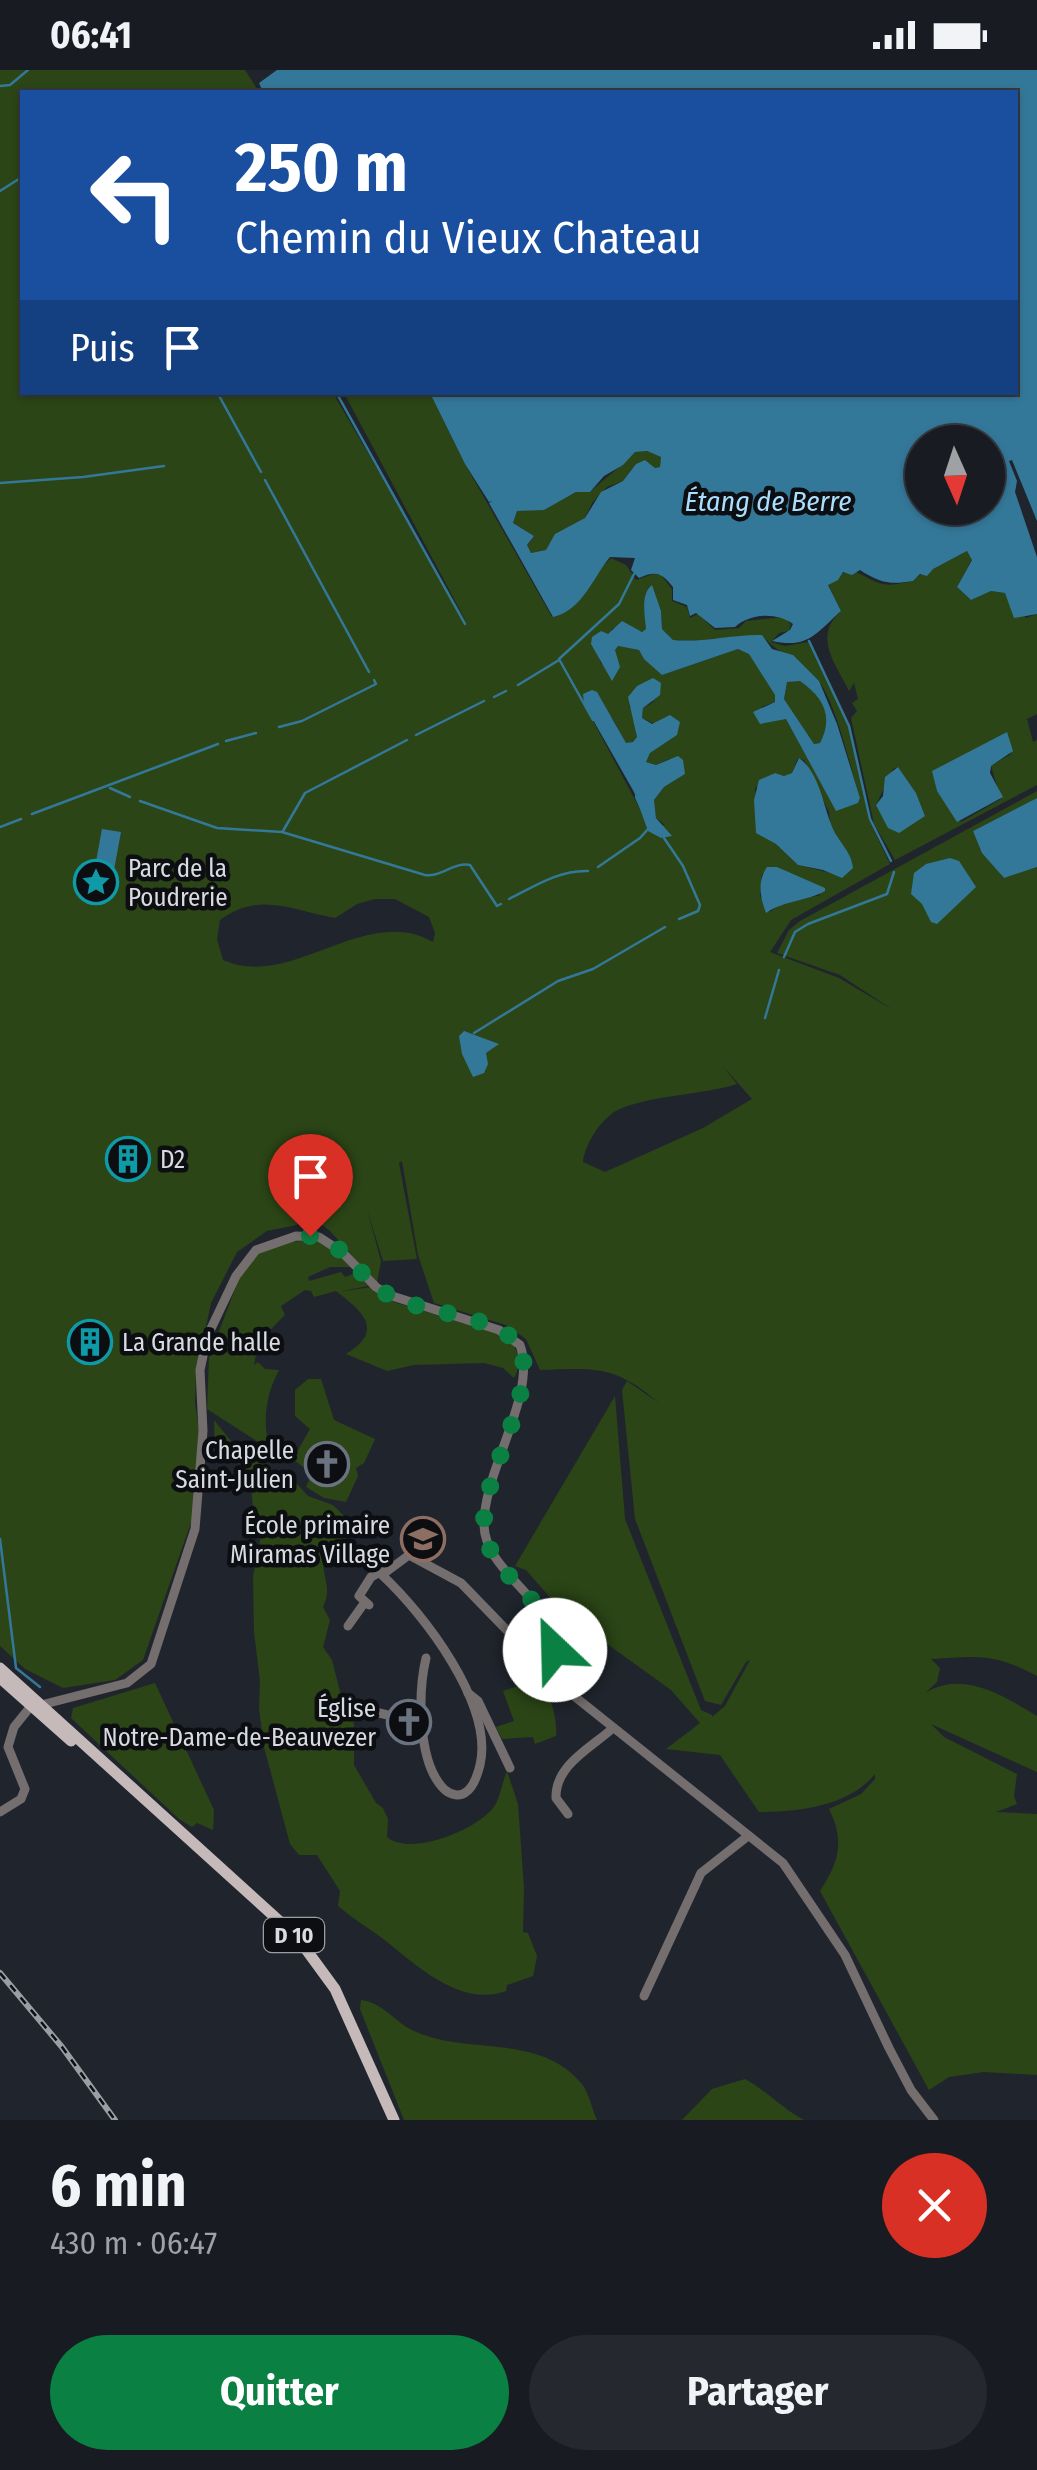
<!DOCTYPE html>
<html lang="fr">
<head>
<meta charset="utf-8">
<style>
  :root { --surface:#181c22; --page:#25292f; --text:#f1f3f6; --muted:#9fa1a5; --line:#363a40; --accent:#0b8043 }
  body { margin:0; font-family:"Fira Sans Condensed",sans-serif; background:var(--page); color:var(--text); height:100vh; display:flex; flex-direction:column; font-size:38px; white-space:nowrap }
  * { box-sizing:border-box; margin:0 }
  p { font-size:32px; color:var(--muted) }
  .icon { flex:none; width:55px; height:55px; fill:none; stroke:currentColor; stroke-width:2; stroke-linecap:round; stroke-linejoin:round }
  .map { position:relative; height:2050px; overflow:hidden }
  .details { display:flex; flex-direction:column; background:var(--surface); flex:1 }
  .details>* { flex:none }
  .hud { position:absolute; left:20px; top:20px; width:998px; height:305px; border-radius:0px; box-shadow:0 2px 8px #0004,0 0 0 2px var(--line); background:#1a4fa0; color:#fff; overflow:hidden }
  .needle { width:65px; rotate:177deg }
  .controls { position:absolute; left:905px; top:355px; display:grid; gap:20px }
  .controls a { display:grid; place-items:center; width:100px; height:100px; border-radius:50%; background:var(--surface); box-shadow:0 2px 8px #0004,0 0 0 2px var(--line); font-size:50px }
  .pin { position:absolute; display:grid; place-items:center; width:85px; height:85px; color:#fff; margin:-102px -42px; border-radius:50% 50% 50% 0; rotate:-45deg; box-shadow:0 0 10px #0007 }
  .pin .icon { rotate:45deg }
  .me { position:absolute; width:110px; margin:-55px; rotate:336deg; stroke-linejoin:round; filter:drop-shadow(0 0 8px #0008) }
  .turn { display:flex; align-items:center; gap:35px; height:210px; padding:0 50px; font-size:45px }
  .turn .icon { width:130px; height:130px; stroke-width:2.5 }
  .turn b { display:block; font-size:70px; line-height:85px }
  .then { display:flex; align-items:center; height:95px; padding:0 50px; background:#0003; gap:20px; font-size:38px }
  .round { display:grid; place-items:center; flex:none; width:105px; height:105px; border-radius:52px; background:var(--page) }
  .head { display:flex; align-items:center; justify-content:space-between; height:170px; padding:0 50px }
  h1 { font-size:60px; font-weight:700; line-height:75px }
  .primary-button { display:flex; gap:20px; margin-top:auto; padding:20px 50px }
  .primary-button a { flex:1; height:115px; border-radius:60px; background:var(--accent); color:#fff; font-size:40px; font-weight:700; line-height:115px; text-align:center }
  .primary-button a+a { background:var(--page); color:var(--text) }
  .status { display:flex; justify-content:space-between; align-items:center; height:70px; padding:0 50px; background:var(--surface); direction:ltr }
  .status svg { height:28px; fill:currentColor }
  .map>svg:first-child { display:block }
  .green { fill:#2b4516; fill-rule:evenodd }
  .water { fill:#347899; fill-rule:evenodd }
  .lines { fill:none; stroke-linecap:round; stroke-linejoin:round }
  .stream { stroke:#347899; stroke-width:2.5 }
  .minor { stroke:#746e6e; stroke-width:9 }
  .major { stroke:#c5b9b9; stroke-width:11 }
  .rail-casing { stroke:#9a9ea4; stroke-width:6 }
  .rail { stroke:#0c0e12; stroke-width:2.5; stroke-dasharray:8; stroke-linecap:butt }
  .route { stroke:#0b8043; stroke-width:18; stroke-dasharray:0 32.4 }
  .labels { text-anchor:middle; stroke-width:9; stroke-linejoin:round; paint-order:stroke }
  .shield { fill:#0c0e12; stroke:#9b9ea2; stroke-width:2.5 }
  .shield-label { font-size:22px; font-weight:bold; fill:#d8dbe0 }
  .poi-label { font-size:25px; fill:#d8dbe0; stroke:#0c0e12; text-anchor:start }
  .water-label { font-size:28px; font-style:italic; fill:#a9dffd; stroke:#0c0e12 }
</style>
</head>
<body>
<div class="status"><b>06:41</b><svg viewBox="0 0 49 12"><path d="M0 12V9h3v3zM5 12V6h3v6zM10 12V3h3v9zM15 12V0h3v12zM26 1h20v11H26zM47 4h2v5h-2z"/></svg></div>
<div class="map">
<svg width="1037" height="2050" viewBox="0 0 1037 2050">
  <rect width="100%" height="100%" fill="#20252d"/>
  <g class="green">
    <path d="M 0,0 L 245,0 L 259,22 L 22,22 L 22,322 L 333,323 L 467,553 L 344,323 L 430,323 L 465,394 L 552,547 L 611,488 L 626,495 L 636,510 L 653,504 L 661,505 L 672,519 L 672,531 L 687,537 L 690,548 L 698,544 L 715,560 L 739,558 L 746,551 L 783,547 L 791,554 L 789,561 L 779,563 L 771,572 L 785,576 L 808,572 L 849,657 L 869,750 L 890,794 L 791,850 L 770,882 L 839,908 L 893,940 L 840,905 L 777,883 L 789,860 L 800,851 L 1037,721 L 1037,728 L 973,761 L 1003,808 L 1037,797 L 1037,1606 C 994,1583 977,1586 931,1589 L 940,1598 L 937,1612 L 925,1623 C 963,1600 1002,1625 1037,1646 L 1037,1702 L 931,1654 L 944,1667 L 1017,1704 L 1014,1726 L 1017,1734 L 996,1742 L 1037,1744 L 1037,2005 L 984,2002 L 949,2007 L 929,2020 L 820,1821 C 839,1792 845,1771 829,1739 L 861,1724 L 875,1709 L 875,1704 C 849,1736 799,1742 759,1742 L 720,1685 L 666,1679 L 700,1653 L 671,1620 L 610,1576 L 576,1557 L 526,1500 L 515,1496 L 615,1326 L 625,1449 L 701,1640 L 712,1645 L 712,1647 L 725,1636 L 750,1590 L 746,1592 L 721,1635 L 705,1631 L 635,1449 L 622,1320 L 627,1311 L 659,1333 C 615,1295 596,1298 540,1300 L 526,1269 L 506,1255 L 434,1233 L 418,1185 L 402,1091 L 399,1093 L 417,1189 L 383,1191 L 367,1139 L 381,1191 L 377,1213 L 330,1161 L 306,1143 L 303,1134 L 295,1139 L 297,1155 L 267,1161 L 237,1182 L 211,1233 L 196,1304 L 195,1333 L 200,1367 L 196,1438 L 143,1590 L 115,1610 L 63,1618 L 25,1599 L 0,1576 ZM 651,515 L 661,541 L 662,559 L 673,570 C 704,573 732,564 762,566 C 778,583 800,592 817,609 C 835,628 851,700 860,728 L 858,733 L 836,740 L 786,649 L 761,637 L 775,632 L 775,625 L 749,583 L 738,579 L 662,605 L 639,580 L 618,576 L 601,594 L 598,584 L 613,558 L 630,557 L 642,562 L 647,559 L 644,536 ZM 655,631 L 643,638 L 642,648 L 677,665 L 650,683 L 646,692 L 656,695 L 669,689 L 685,704 L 664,717 L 654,730 L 656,748 L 665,755 L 648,754 L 584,634 L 613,649 L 626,674 L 633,672 L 637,667 L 634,646 L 629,635 ZM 798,688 L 804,690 L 829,742 L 835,804 L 798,795 L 776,774 L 756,762 L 755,718 L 774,703 L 784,706 L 792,703 ZM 762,804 L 821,825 L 781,833 L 770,842 L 760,826 ZM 375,829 L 395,829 L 429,847 L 435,863 L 433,872 C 364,833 292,921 223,890 L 217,869 L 220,850 C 259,821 292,840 335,848 L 357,834 ZM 722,995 L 752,1029 L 703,1058 L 605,1102 L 583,1092 C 585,1073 603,1045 622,1038 C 655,1025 701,1025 737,1014 Z"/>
    <path d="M 647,381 L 661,387 L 660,397 L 655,398 L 645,390 L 636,394 L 623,411 L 607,417 L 592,433 L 585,448 L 552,471 L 547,480 L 531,483 L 527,476 L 534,466 L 513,453 L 517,441 L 544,439 L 577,422 L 590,422 C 605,408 621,397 635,382 Z"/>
    <path d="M 967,481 L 972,489 L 957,517 L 971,530 L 991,521 L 1005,523 L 1026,548 L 1037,544 L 1037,644 L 1027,649 L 1033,672 L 1037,670 L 1037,715 L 895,790 L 874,754 L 851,648 L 857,641 L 852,633 L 858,629 L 854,613 L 849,621 C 836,594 812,567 841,541 L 828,514 C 854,492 853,503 879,513 C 890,517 902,513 913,511 C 923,500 951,491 967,481 ZM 998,669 L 1011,684 L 991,696 L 1001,729 L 961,752 L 937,721 L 933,701 ZM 898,697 L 916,723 L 925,746 L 876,735 L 893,699 Z"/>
    <path d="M 800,610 C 823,627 834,646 820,673 L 814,674 L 784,629 L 787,612 Z"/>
    <path d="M 313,1170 L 327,1173 L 351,1197 L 330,1197 L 308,1207 L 309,1211 L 341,1202 L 345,1207 L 356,1203 L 368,1216 L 338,1222 L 371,1217 L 394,1232 L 505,1266 C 518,1279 524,1290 514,1308 L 503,1298 L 484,1293 L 414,1295 L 387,1301 L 346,1284 C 385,1260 363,1242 336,1221 L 314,1227 L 311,1221 L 305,1220 L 281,1236 L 285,1245 C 270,1259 257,1274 254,1295 L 258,1292 L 265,1299 L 279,1300 C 265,1326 263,1350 269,1379 L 207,1339 L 209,1288 L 240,1206 L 257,1184 L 289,1172 Z"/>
    <polygon points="308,1309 321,1309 334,1350 375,1369 364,1393 356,1398 358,1406 346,1432 324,1428 306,1417 309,1410 304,1398 293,1389 310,1359 295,1346 295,1320"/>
    <path d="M 214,1350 L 231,1371 L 270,1399 L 289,1405 L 308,1426 L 333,1435 L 346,1448 L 346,1482 L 335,1482 L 324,1488 C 321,1507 333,1516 323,1537 L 330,1550 L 323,1577 L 332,1590 L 343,1633 L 354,1654 L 354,1695 L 376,1733 L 383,1738 L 388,1749 L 387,1767 C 410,1787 476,1760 493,1738 C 500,1730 502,1712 507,1701 L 518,1734 L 524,1818 L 523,1862 L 528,1863 L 537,1886 L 533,1906 L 507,1915 L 506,1921 C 459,1938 416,1894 382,1868 C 367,1857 352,1848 338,1836 L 340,1821 L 317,1785 L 299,1785 L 290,1774 L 264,1677 L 259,1639 L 260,1611 L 254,1562 L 253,1506 L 261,1466 C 247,1441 258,1420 243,1394 L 215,1390 Z"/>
    <path d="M 536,1602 C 548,1614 558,1649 556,1666 L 535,1674 L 533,1667 L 502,1669 L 496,1657 L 514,1651 L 503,1621 L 518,1616 Z"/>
    <polygon points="155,1613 214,1740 213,1760 197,1753 192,1757 179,1749 71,1648 73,1638"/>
    <path d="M 361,1930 C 384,1933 394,1952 414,1961 C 468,1986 539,1962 582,2014 C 589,2023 592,2039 597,2050 L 404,2050 L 360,1939 Z"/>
    <path d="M 745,2009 C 767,2021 782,2038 804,2050 L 682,2050 L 712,2019 Z"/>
  </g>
  <g class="water">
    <path d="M 277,0 L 1037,0 L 1037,451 L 1012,390 L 1009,391 L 1017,411 L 1015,422 L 1037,487 L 1037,544 L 1014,548 L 1005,523 L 991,521 L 971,530 L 957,517 L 972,490 L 967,481 L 933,499 L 927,506 L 920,504 L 913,511 C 890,515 880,513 860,500 L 852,505 L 843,502 L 838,510 L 828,515 L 841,541 C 816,563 809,579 772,571 L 790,560 L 793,554 C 777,542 750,543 735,557 L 715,558 L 696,543 L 690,546 L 687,535 L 673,530 L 673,517 C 662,503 656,500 639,508 L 631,500 L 635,488 L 610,487 C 594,506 582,541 553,547 L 489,433 L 492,431 L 489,432 L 465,394 L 430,323 L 1015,322 L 1015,22 L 263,22 L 259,13 ZM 922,372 L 988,372 L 988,438 L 922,438 ZM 647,381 L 661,387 L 660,397 L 655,398 L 645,390 L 636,394 L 623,411 L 601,422 L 585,448 L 555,464 L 546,480 L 531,483 L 527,475 L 534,466 L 513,453 L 517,441 L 544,440 L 576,422 L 590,422 L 604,406 L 623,395 L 635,382 Z"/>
    <path d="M 652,515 L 661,541 L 662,559 L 673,570 C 704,573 732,564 762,565 L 772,579 L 793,585 L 819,611 L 837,654 L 860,728 L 858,733 L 836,741 L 786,649 L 760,654 L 753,642 L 775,632 L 775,625 L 749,584 L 738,579 L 662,605 L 644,589 L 639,580 L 618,576 L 615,580 L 620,597 L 612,611 L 591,574 L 592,567 L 601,561 L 608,564 L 622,551 L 642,562 L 646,559 C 645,545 640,525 652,515 ZM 800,611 C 823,627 834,646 820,673 L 814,674 L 784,629 L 787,612 Z"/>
    <polygon points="653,608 661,613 660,625 643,638 642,648 652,654 670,645 680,652 677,665 650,683 646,692 656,695 678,686 683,690 685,704 664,717 654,730 656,748 672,766 661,768 648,761 634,722 584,634 583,624 592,620 597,622 626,673 633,672 637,667 628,627 637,616"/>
    <polygon points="1007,662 1013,681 991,696 990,703 1003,727 957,752 937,721 932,701"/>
    <path d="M 799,688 C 818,701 823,733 831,754 C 836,770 852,781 853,798 L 842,808 L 823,800 L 798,795 L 776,774 L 756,763 L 754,730 L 759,710 L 775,703 L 784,706 L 792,703 Z"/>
    <polygon points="898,697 916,723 925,746 899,763 888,758 876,735 883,726 885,707"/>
    <polygon points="1037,728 1037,797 1004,808 982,783 973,761"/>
    <polygon points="102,759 121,762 111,816 92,813"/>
    <polygon points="950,788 959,791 976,817 937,854 931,852 922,834 911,824 914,803 926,794"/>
    <path d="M 767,797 L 777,797 L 825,818 L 825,821 C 805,832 785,830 766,843 C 760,827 757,812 767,797 Z"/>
    <polygon points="464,961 499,974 486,983 488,994 484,1003 473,1007 462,984 459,966"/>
  </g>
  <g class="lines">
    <g class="stream">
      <polyline points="0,16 10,15 28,0"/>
      <polyline points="0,121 22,107"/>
      <polyline points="217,322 261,402"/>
      <polyline points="336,322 465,554"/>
      <polyline points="265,410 369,602"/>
      <polyline points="0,413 83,407 164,396"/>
      <polyline points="809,571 849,656 870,749 891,791"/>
      <polyline points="518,615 559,590"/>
      <polyline points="494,627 506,621"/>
      <polyline points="593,650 559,589 619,534 634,504"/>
      <polyline points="279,657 302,651 376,614 374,610"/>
      <polyline points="416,665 484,631"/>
      <polyline points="226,671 256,663"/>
      <polyline points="110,718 130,727"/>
      <polyline points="636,727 647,751"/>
      <path d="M 140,731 L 217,758 L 282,762 L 425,805 C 442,807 453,792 470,795 L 497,836 L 501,834"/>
      <polyline points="32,744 218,674"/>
      <polyline points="0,757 21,749"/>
      <polyline points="283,761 305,723 407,670"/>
      <polyline points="664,768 683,796 700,835 698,841 679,849"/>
      <polyline points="598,797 640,768 648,759"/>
      <path d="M 509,829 C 535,816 559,800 588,801"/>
      <polyline points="784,887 795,862 808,854 887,824 894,802"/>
      <polyline points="765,948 779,900"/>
      <polyline points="474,963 558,911 593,899 665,857"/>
      <polyline points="0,1469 16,1598 40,1617"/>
    </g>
    <g class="minor">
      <polyline points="369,1535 359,1526 371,1507 383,1500"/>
      <polyline points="348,1556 365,1532"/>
      <path d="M 426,1588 C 418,1622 417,1694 445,1720 C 451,1725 460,1727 466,1722 C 474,1717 478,1703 480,1695 C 494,1635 424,1544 382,1505 L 409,1485 L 461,1513 L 559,1614 L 783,1793 L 845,1885 L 889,1978 L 911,2020 L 934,2050"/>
      <polyline points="468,1623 478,1631 510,1698"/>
      <path d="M 37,1636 L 127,1613 L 151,1594 L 195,1459 L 203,1361 L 200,1300 L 207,1267 L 236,1206 L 256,1180 L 296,1166 L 319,1167 L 342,1182 L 376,1217 L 389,1225 L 499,1260 L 520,1275 C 538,1324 483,1401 484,1455 C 485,1503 554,1529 555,1580 L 543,1599"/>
      <polyline points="375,1642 396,1647 423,1640"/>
      <polyline points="0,1742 21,1729 25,1719 8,1677 14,1657 31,1636"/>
      <path d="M 568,1744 L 556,1728 C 555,1695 591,1678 613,1658"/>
      <polyline points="644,1926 701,1803 748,1766"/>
    </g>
    <g class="major">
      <polyline points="0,1598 297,1867 335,1919 394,2050"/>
      <polyline points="0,1608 71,1671"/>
    </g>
    <defs>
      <polyline id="rail" points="0,1903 62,1977 115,2050"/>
    </defs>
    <use href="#rail" class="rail-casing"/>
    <use href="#rail" class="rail"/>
  </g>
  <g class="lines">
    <path class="route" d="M 310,1166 C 345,1170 359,1210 389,1225 C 429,1246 488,1242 520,1275 C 538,1325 483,1401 484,1455 C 485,1505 555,1529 555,1580"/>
  </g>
  <defs>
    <symbol id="sight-ring" viewBox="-11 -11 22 22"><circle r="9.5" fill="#0c0e12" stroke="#0f9aa8" stroke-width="1.5"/><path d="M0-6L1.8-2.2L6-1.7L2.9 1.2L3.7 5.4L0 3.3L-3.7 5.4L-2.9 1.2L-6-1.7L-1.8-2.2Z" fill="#0f9aa8"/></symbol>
    <symbol id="building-ring" viewBox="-11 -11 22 22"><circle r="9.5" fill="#0c0e12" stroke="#0f9aa8" stroke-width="1.5"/><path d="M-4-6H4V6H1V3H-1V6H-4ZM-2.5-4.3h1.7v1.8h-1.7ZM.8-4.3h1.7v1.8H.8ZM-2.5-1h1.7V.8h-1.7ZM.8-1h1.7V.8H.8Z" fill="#0f9aa8"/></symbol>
    <symbol id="church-ring" viewBox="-11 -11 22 22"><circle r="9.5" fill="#0c0e12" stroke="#6b7280" stroke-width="1.5"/><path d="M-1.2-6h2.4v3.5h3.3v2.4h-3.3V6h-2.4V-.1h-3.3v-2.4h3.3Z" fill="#6b7280"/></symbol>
    <symbol id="school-ring" viewBox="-11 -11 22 22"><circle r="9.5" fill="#0c0e12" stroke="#8d6e63" stroke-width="1.5"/><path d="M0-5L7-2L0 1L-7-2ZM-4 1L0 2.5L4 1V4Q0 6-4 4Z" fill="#8d6e63"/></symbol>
  </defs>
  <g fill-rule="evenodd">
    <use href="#sight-ring" x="71" y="787" width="50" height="50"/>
    <use href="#building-ring" x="103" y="1064" width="50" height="50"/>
    <use href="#building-ring" x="65" y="1247" width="50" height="50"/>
    <use href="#church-ring" x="302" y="1369" width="50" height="50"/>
    <use href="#school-ring" x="398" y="1444" width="50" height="50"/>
    <use href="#church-ring" x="384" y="1627" width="50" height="50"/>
  </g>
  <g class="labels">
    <rect class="shield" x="264" y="1848" width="60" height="34" rx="8"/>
    <g class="shield-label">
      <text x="294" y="1873">D 10</text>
    </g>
    <g class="poi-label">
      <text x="128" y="807">Parc de la<tspan x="128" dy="29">Poudrerie</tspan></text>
      <text x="160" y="1098">D2</text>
      <text x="122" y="1281">La Grande halle</text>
      <text x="294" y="1389" text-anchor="end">Chapelle<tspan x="294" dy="29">Saint-Julien</tspan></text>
      <text x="390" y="1464" text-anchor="end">École primaire<tspan x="390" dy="29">Miramas Village</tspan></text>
      <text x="376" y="1647" text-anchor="end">Église<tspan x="376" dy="29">Notre-Dame-de-Beauvezer</tspan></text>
    </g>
    <g class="water-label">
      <text x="768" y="441">Étang de Berre</text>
    </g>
  </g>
</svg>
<div class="controls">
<a><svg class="needle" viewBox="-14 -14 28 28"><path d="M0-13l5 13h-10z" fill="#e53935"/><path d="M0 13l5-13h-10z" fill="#9fa1a5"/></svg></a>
</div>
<div class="pin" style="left:310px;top:1166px;background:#d93025"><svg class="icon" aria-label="arrive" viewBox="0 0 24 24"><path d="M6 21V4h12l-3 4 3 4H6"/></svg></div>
<svg class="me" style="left:555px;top:1580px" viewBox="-20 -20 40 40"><circle r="19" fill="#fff"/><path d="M0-13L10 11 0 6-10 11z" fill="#0b8043"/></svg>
<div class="hud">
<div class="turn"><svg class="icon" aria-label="left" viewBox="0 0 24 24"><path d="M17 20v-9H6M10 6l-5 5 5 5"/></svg><div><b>250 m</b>Chemin du Vieux Chateau</div></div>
<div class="then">Puis<svg class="icon" aria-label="arrive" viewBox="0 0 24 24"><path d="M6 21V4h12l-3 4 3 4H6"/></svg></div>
</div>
</div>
<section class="details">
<div class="head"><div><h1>6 min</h1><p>430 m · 06:47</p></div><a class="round" style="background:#d93025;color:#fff"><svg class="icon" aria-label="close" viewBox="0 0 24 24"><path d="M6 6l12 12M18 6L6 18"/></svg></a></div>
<div class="primary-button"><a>Quitter</a><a>Partager</a></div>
</section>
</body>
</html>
